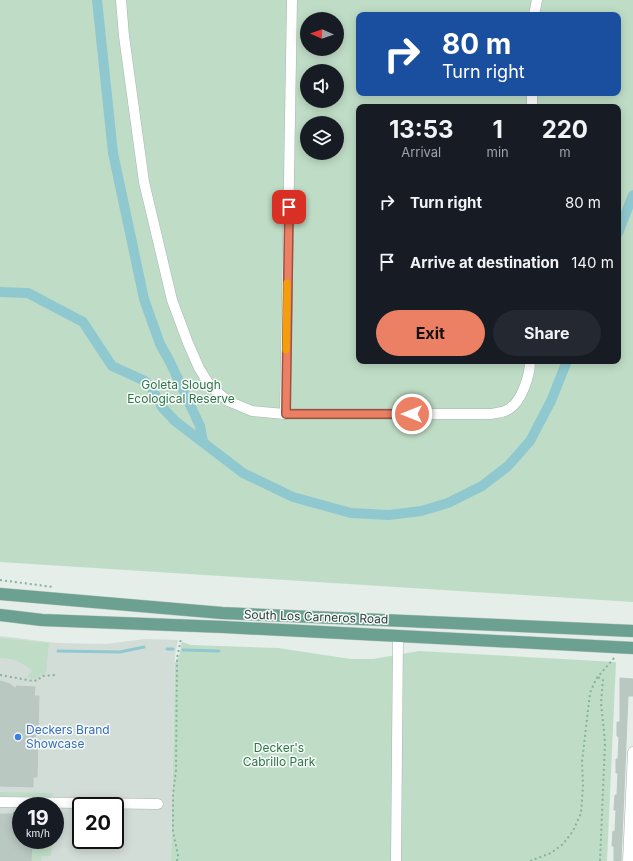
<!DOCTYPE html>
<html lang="en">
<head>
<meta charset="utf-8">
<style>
  :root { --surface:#171b24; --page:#242831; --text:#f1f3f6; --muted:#9ea1a6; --accent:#ec8064 }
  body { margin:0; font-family:Inter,sans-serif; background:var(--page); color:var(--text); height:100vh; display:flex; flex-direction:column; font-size:15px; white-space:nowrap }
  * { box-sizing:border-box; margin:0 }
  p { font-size:13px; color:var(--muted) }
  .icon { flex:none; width:22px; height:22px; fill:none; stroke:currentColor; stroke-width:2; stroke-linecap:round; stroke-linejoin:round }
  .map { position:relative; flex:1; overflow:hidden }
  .details { position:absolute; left:356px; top:104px; width:265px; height:260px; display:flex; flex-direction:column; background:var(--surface); border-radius:8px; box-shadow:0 2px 10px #0003 }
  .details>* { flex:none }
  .banner { position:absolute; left:356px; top:12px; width:265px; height:84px; border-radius:8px; box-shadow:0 2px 10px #0003; background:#1a4fa0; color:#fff; overflow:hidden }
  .needle { width:26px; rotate:272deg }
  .fabs { position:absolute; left:300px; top:12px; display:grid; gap:8px }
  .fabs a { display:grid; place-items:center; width:44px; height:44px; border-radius:50%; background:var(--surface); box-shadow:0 2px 10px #0003; font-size:20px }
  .speed { position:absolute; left:12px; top:797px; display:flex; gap:8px; font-size:20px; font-weight:700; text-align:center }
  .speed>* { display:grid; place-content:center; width:52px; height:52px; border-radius:50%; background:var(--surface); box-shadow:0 2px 10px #0003; line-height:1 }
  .speed small { font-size:10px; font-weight:400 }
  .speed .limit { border:2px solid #111; border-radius:6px; background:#fff; color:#111 }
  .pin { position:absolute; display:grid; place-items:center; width:34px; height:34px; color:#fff; margin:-17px; border-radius:8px; box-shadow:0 2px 6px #0006 }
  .me { position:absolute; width:44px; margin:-22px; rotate:270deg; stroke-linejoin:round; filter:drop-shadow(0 0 3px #0008) }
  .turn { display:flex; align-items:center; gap:14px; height:84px; padding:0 20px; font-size:18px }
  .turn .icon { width:52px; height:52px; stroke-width:2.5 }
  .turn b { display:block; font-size:28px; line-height:34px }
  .eta { display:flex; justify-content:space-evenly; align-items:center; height:68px; text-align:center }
  .eta b { font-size:24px; font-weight:700; line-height:28px }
  .button { display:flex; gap:8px; margin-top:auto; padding:8px 20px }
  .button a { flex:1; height:46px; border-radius:24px; background:var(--accent); color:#111; font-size:16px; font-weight:700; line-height:46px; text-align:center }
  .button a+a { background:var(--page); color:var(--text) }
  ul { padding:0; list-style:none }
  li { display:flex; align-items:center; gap:12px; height:60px; padding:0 20px }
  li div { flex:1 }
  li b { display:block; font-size:15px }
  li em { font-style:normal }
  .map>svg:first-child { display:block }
  .built { fill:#d3ddd8; fill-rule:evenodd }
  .green { fill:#bfddc6; fill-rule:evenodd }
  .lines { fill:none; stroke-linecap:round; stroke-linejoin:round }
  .stream { stroke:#90c8d0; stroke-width:3 }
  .canal { stroke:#90c8d0; stroke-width:10 }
  .building { fill:#bac8c2; stroke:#b8c7c0 }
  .minor-casing { stroke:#a8b6b0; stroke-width:11 }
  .major-casing { stroke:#c2c9c7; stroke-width:13 }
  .path { stroke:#87b0a1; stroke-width:2; stroke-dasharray:2 3; stroke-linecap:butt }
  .minor { stroke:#fff; stroke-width:10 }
  .major { stroke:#6ca191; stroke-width:12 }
  .route-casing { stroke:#995341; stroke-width:10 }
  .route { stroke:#ec8064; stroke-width:7 }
  .slow { stroke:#f59e0b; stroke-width:7 }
  .shop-dot { fill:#3f7fe0; stroke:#f6faf8; stroke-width:1.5 }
  .labels { text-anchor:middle; stroke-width:3; stroke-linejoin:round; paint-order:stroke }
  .park-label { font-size:12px; fill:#307448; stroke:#f6faf8 }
  .street-label { font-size:12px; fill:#253f37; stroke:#f6faf8 }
  .shop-label { font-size:12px; fill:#366cbe; stroke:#f6faf8; text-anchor:start }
</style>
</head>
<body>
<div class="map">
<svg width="633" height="861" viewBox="0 0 633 861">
  <rect width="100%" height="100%" fill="#e5eee9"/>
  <path class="built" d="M 0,636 L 58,643 L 106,644 L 145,639 L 178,640 L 175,655 L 171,861 L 0,861 ZM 21,806 L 55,806 L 55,840 L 21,840 ZM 81,806 L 115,806 L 115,840 L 81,840 Z"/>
  <g class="green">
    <path d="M 0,0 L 531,0 L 531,3 L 540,3 L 542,0 L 633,0 L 633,602 L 0,562 ZM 359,15 L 618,15 L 618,93 L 359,93 ZM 307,19 L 337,19 L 337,49 L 307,49 ZM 307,71 L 337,71 L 337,101 L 307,101 ZM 359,107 L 618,107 L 618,361 L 359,361 ZM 307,123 L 337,123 L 337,153 L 307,153 Z"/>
    <path d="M 0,638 L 49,643 L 46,673 L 37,678 L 31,679 L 27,676 L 32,671 C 23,662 12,658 0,658 Z"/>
    <polygon points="182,642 191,645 278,648 351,659 373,659 419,651 616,662 607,861 171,861 175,663 179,656"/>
    <polygon points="0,792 53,793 52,797 0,796"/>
    <polygon points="31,840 52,840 51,856 42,856 41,861 30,861"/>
  </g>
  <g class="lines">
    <g class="stream">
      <polyline points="167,649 173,649"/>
      <polyline points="183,650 219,651"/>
      <polyline points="58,651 120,652 144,647"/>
    </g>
    <g class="canal">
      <polyline points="97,0 113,153 144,299 160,344 170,362 200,426 203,442"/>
      <polyline points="618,233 633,195"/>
      <polyline points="0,292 28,293 83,322 112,366 145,381 151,387 162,407 175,421 243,473 293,497 351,513 389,515 421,511 448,503 482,486 508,466 530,441 551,401 567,361"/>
    </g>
  </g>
  <g class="building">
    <polygon points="620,678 633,679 633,696 628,696 621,861 614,861 614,846 612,846 613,831 615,832 616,810 614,810 615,795 617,795 618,773 616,773 616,759 618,759 619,737 617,736 617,722 620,722"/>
    <polygon points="0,681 10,684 16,689 16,686 35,687 34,696 39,696 38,733 36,733 35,741 38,741 37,777 33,777 33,787 0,786"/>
    <polygon points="0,814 21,814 21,840 32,840 31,861 0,861"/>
  </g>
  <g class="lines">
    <defs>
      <g id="minor">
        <path d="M 121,0 L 124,36 L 144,182 L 172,300 L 188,343 L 199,368 L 210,386 L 228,401 L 252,411 L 285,414 L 491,414 C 497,413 505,412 509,409 C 522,401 530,375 530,361"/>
        <polyline points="534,15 537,0"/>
        <polyline points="532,107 532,93"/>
        <polyline points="285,414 292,0"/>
        <polyline points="0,802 158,804"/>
        <polyline points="396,861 398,636"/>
        <polyline points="628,861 633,752"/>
      </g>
      <g id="major">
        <polyline points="0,594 222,613 633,631"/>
        <polyline points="0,615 42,620 224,627 633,648"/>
      </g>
    </defs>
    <use href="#minor" class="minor-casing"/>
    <use href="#major" class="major-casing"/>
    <g class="path">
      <polyline points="0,580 53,587"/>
      <polyline points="0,675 33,681 38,680 42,676 56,675"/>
      <polyline points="598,677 603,680 601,703 605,742 600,861"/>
      <polyline points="13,813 21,813"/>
      <polyline points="177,861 178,855 173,832 173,794 176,770 177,658 181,639"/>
      <polyline points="530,861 551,853 563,844 573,831 581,813 583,787 582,762 590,693 596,679 614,658"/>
    </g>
    <use href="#minor" class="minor"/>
    <use href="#major" class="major"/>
  </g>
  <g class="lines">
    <defs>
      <polyline id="route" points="289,207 286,414 412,414"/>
    </defs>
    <use href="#route" class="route-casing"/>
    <use href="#route" class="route"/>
    <polyline class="slow" points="286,350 287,283"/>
  </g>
  <circle class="shop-dot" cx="18" cy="737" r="4"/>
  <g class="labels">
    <g class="park-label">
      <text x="181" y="389">Goleta Slough<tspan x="181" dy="14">Ecological Reserve</tspan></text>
      <text x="279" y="752">Decker's<tspan x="279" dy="14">Cabrillo Park</tspan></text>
    </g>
    <g class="street-label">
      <text transform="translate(316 617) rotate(2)" y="4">South Los Carneros Road</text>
    </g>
    <g class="shop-label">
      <text x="26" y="734">Deckers Brand<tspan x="26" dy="14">Showcase</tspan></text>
    </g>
  </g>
</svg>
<div class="fabs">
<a><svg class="needle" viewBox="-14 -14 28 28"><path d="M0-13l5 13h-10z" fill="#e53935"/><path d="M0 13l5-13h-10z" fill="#9ea1a6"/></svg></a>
<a><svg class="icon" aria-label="sound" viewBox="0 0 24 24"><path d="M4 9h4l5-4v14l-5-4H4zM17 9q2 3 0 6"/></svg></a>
<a><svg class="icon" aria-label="layers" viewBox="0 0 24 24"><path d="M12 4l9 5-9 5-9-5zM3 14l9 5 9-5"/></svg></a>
</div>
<div class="speed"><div>19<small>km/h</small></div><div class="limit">20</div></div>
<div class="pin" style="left:289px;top:207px;background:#d93025"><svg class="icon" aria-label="arrive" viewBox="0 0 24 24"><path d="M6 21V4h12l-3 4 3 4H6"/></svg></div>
<svg class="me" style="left:412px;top:414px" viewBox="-20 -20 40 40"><circle r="17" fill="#ec8064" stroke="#fff" stroke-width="3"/><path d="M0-11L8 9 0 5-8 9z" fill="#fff"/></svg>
<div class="banner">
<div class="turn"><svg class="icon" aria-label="right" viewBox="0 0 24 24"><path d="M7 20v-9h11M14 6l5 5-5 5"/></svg><div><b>80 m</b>Turn right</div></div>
</div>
<section class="details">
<div class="eta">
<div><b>13:53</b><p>Arrival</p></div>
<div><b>1</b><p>min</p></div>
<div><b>220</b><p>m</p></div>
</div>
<ul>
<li><svg class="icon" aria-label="right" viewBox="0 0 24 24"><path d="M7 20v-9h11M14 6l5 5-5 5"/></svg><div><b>Turn right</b></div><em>80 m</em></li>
<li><svg class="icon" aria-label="arrive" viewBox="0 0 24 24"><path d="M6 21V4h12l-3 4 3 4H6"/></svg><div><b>Arrive at destination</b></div><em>140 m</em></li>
</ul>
<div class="button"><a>Exit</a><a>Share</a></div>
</section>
</div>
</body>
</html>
